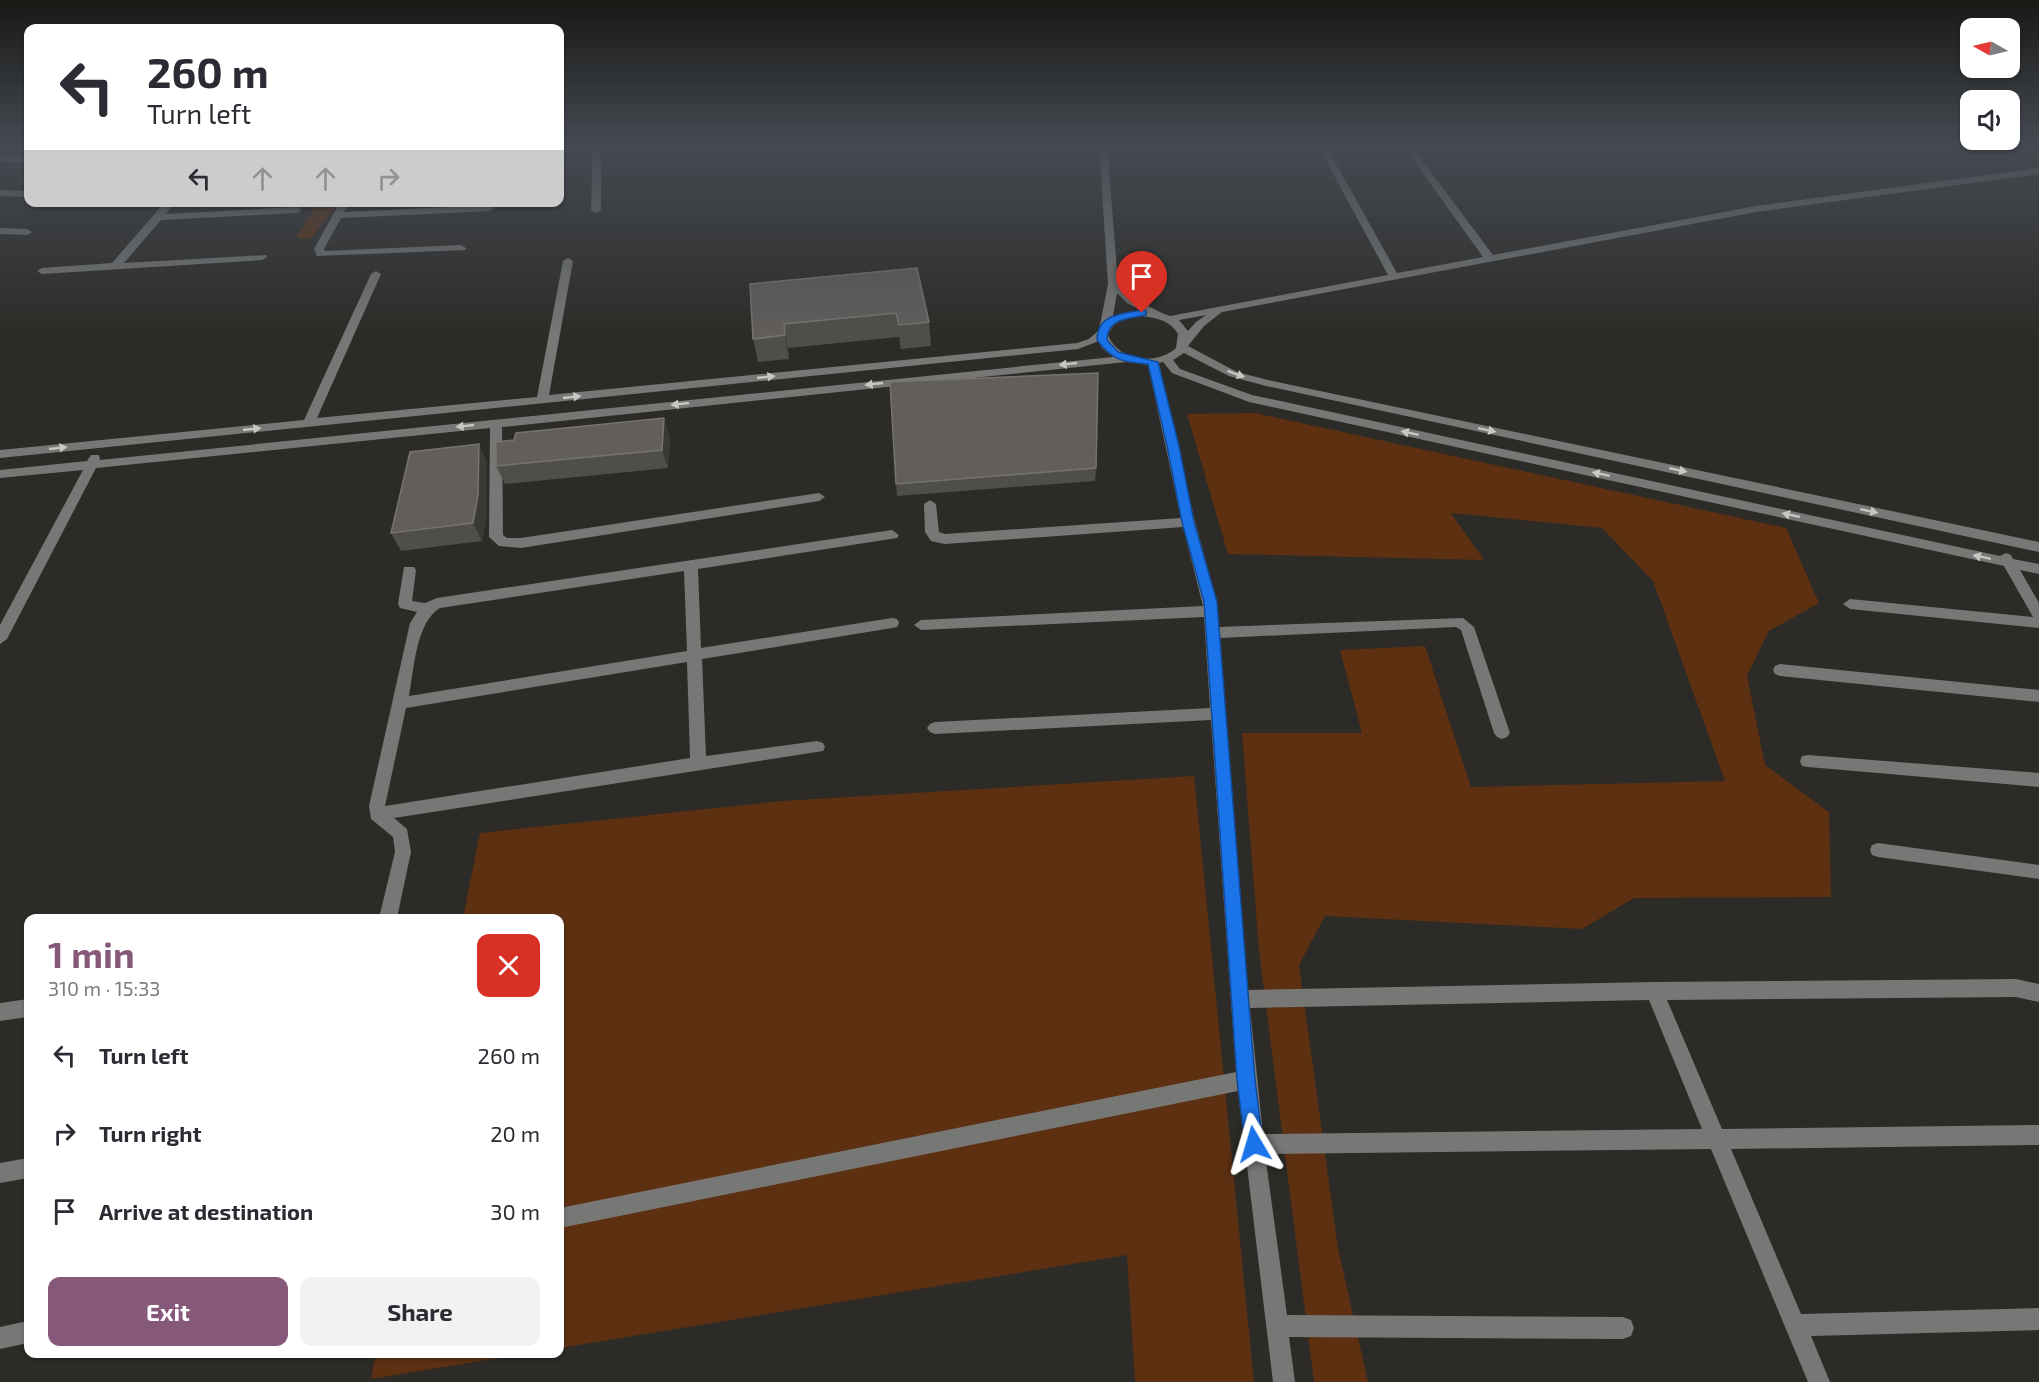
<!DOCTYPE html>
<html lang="en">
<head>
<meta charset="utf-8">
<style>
  :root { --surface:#fff; --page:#f2f2f3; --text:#2b2b33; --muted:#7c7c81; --accent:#865879 }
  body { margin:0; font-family:"Exo 2",sans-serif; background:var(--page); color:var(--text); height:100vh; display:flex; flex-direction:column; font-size:22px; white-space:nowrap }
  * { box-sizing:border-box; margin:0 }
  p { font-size:20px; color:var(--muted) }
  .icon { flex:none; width:33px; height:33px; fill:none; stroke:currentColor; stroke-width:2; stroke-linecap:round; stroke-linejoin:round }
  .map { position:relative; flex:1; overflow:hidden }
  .side { position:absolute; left:24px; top:914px; width:540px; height:444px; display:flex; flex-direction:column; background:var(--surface); border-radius:12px; box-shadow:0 2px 4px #0004 }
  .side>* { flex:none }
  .banner { position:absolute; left:24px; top:24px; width:540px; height:183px; border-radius:12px; box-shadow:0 2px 4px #0004; background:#fff; color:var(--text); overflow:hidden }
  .needle { width:39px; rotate:278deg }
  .buttons { position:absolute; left:1960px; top:18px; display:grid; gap:12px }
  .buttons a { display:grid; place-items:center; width:60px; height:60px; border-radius:12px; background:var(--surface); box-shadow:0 2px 4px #0004; font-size:30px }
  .pin { position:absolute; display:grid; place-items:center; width:51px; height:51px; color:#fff; margin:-62px -26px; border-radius:50% 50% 50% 0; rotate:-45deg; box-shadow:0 0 6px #0007 }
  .pin .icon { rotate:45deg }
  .me { position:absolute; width:66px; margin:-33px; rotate:353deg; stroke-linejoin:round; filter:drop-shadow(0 0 4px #0008) }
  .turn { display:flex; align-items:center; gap:21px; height:126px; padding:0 24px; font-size:27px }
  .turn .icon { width:78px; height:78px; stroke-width:2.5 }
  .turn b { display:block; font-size:42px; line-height:51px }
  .lanes { display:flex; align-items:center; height:57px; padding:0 24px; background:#0003; justify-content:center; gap:30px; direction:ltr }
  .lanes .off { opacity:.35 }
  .round { display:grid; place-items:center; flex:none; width:63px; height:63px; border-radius:12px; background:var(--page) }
  .head { display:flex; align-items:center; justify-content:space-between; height:102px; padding:0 24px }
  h1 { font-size:36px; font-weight:700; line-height:45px; color:var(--accent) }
  .action { display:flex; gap:12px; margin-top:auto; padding:12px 24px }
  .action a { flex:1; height:69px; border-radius:12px; background:var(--accent); color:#fff; font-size:24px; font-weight:700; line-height:69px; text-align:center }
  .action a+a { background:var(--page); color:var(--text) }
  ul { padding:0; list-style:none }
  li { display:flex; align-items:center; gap:18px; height:78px; padding:0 24px }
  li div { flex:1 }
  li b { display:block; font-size:22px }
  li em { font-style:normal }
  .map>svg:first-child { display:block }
  .green { fill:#5d3012 }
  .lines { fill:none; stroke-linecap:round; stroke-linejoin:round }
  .minor { fill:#777876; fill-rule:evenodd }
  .wall { fill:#504e4a }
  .shaded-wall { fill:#3b3935 }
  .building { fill:#615e5b; stroke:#767470; stroke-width:1.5 }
  .oneway { fill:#c7c7c4 }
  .route { fill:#1a73e8; stroke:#114b97; stroke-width:1.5 }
</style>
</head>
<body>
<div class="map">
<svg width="2039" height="1382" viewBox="0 0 2039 1382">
  <rect width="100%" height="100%" fill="#2c2b27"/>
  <g class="green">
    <polygon points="317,203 338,203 311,239 296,238"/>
    <polygon points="1255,413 1786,528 1819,603 1769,631 1747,676 1765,765 1829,812 1831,897 1634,898 1582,929 1325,916 1299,965 1338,1248 1368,1382 1314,1382 1259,951 1242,733 1362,733 1340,650 1425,646 1471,787 1725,781 1653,581 1602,528 1451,513 1484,560 1228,554 1187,414"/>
    <polygon points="1194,776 1254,1382 1135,1382 1127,1255 560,1348 560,918 463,918 480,833 782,801"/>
    <polygon points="376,1353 530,1353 371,1379"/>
  </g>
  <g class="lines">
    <g class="minor">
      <polygon points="593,144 601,144 601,210 596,213 591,210"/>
      <path d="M 1099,144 L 1107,144 L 1118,283 C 1134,298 1150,309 1170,316 L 1388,275 L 1317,144 L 1325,144 L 1397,273 L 1483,257 L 1402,144 L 1410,144 L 1493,255 L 1756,206 L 2039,168 L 2039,174 L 1756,212 L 1222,312 L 1204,326 L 1188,346 L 1237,372 L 1268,380 L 2039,542 L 2039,552 L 1266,386 L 1229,376 L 1184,353 L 1173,360 L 1180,369 L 1252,395 L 2000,556 L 2006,553 L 2011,555 L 2013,559 L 2039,564 L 2039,574 L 2020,570 L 2039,603 L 2039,628 L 1850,609 L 1843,604 L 1850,599 L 2033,617 L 2004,566 L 1249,402 L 1172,373 L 1163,362 L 1159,363 L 1195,522 L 1217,602 L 1219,627 L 1463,618 L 1474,627 L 1510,733 L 1507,737 L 1502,739 L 1497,737 L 1494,733 L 1461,630 L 1456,627 L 1220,638 L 1248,990 L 1654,982 L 2016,979 L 2039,984 L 2039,1002 L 2016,997 L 1667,1000 L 1722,1129 L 2039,1125 L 2039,1145 L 1731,1149 L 1801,1314 L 2039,1308 L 2039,1330 L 1811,1336 L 1830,1382 L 1808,1382 L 1711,1149 L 1265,1154 L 1287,1315 L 1623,1317 L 1631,1320 L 1634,1328 L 1631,1336 L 1623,1339 L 1289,1337 L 1295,1382 L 1273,1382 L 1238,1091 L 560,1228 L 560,1208 L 1236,1072 L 1211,720 L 935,734 L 930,732 L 927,728 L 930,724 L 935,722 L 1210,708 L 1204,617 L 921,630 L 914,625 L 921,620 L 1203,606 L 1183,527 L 945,544 L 931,541 L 925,532 L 924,504 L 930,500 L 936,504 L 939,532 L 945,534 L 1181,518 L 1148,365 L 1126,362 L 502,427 L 503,535 L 507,538 L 521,538 L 819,493 L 825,497 L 819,501 L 521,548 L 499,546 L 489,537 L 490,428 L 96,468 L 7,639 L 0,644 L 0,625 L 83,470 L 0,478 L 0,470 L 87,461 L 91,455 L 99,455 L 100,460 L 1113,357 L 1102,348 L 1099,341 L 1078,349 L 0,458 L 0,450 L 304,420 L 371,274 L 376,271 L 381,274 L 317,418 L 537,397 L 563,261 L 568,258 L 573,261 L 549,395 L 1077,343 L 1089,339 L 1099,330 L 1108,284 ZM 1117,293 L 1127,303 L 1140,310 L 1113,316 ZM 1206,315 L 1196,322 L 1188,331 L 1179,320 ZM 1142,316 C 1156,318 1170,320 1178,334 L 1176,348 C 1156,366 1118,361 1108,335 C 1113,320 1127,319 1142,316 ZM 1649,1000 L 1702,1129 L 1263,1134 L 1250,1008 Z"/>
      <polygon points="0,156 28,157 28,163 0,162"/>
      <polygon points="0,190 28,191 28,197 0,196"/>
      <polygon points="165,202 175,202 166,214 297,207 302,210 297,213 161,220 124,263 266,255 267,257 262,260 42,274 37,271 42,268 112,263"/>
      <polygon points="340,202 350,202 344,212 490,205 495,208 490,211 341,218 324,249 325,251 461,245 466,248 465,250 317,256 314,249"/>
      <polygon points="0,228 27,229 32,232 27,235 0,234"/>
      <path d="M 892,530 L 899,535 L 897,538 L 698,569 L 701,648 L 892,618 L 897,619 L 899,623 L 897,627 L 892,628 L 702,659 L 706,756 L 817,741 L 823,743 L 825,747 L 823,751 L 394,818 L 407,829 L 411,852 L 397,918 L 379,918 L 395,852 L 393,837 L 371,819 L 369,806 L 410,623 L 417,612 L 400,608 L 398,604 L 404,567 L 414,567 L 416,570 L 412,601 L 425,603 L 437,598 ZM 684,571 L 687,651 L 409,696 C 414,669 416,622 440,608 ZM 687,662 L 690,758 L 385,806 L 406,708 Z"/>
      <polygon points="1780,664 2039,690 2039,702 1780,676 1775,674 1773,670 1775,666"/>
      <polygon points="1808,755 2039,773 2039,787 1808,767 1802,766 1800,761 1802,756"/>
      <polygon points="1878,843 2039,865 2039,879 1878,857 1872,855 1870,850 1872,845"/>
      <polygon points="28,999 28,1017 0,1021 0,1003"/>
      <polygon points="28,1158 28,1178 0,1183 0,1163"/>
      <polygon points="28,1321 28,1343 0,1349 0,1327"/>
    </g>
  </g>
  <g class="wall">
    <polygon points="917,268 929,322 931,346 901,349 899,337 788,348 789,359 758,362 753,339 750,284"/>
    <polygon points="670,437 668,468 505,484 496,466"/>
    <polygon points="487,462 487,513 482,541 401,551 391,533"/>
    <polygon points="1096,468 1095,481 897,496 896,484"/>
  </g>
  <g class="shaded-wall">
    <polygon points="784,324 788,348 789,359 785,335"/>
    <polygon points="664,418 670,437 668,468 662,450"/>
    <polygon points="479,444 487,462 487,513 482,541 473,523"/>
  </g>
  <g class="building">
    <polygon points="917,268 929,322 899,325 896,313 784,324 785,335 753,339 750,284"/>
    <polygon points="1098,373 1096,468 896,484 890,382"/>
    <polygon points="664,418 662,450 496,466 496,442 514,440 516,433"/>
    <polygon points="479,444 478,495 473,523 391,533 410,452"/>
  </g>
  <defs><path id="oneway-solid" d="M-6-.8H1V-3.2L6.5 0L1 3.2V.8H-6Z" transform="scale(1.5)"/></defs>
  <g class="oneway">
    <use href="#oneway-solid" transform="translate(1068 364) rotate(174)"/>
    <use href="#oneway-solid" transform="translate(1236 374) rotate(20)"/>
    <use href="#oneway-solid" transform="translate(766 377) rotate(-6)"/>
    <use href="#oneway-solid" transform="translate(874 384) rotate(174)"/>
    <use href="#oneway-solid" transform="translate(572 397) rotate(-6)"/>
    <use href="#oneway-solid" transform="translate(680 404) rotate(174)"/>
    <use href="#oneway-solid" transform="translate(465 426) rotate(174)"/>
    <use href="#oneway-solid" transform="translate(252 429) rotate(-6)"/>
    <use href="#oneway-solid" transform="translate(1487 430) rotate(12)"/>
    <use href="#oneway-solid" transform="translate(1410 433) rotate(-168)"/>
    <use href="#oneway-solid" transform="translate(58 448) rotate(-6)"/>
    <use href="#oneway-solid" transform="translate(1678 470) rotate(12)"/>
    <use href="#oneway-solid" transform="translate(1601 474) rotate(-168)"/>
    <use href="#oneway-solid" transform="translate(1869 511) rotate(12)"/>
    <use href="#oneway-solid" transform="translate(1791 515) rotate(-168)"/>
    <use href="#oneway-solid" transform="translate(1982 557) rotate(-168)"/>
  </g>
  <linearGradient id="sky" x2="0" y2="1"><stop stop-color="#181815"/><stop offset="0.43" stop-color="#454a52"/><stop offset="1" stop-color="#454a52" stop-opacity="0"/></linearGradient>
  <rect width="2039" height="337" fill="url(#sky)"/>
  <path class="route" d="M 1142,310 L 1146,311 L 1146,315 C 1129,319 1107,318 1107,340 L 1118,352 L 1158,362 L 1179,446 L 1194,522 L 1217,602 L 1255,1080 L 1263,1144 L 1260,1150 L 1254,1153 L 1248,1150 L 1245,1144 L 1237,1080 L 1204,602 L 1182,522 L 1167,446 L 1148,364 C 1123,362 1113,361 1097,340 C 1097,314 1122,314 1142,310 Z"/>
</svg>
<div class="buttons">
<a><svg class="needle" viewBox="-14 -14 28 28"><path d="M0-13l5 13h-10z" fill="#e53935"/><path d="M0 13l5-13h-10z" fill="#7c7c81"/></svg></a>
<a><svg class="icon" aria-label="sound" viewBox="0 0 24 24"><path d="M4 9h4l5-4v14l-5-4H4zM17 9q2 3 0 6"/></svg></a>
</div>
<div class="pin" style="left:1142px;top:313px;background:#d93025"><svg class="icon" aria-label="arrive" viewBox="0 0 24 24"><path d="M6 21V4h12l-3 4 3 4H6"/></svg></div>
<svg class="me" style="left:1254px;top:1144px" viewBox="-20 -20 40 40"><path d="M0-17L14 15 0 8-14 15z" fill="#1a73e8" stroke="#fff" stroke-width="4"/></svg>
<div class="banner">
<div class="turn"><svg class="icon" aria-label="left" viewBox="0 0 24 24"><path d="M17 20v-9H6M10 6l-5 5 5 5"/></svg><div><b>260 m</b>Turn left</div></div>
<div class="lanes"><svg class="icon" aria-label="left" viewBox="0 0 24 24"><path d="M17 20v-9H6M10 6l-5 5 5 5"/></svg><svg class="icon off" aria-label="ahead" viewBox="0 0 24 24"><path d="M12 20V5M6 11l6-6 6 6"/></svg><svg class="icon off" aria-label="ahead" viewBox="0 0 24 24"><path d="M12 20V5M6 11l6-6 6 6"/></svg><svg class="icon off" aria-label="right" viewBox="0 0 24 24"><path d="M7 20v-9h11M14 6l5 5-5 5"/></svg></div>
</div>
<section class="side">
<div class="head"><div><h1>1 min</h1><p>310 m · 15:33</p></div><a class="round" style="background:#d93025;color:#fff"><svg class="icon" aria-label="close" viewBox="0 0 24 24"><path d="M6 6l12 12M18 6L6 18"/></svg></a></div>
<ul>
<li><svg class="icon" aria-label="left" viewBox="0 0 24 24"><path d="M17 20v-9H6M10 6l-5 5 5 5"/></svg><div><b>Turn left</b></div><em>260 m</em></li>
<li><svg class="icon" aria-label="right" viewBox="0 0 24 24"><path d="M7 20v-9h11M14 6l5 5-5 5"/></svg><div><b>Turn right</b></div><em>20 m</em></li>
<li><svg class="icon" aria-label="arrive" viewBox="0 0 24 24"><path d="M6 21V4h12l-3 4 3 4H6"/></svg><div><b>Arrive at destination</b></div><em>30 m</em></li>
</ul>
<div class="action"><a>Exit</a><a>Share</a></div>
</section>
</div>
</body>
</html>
